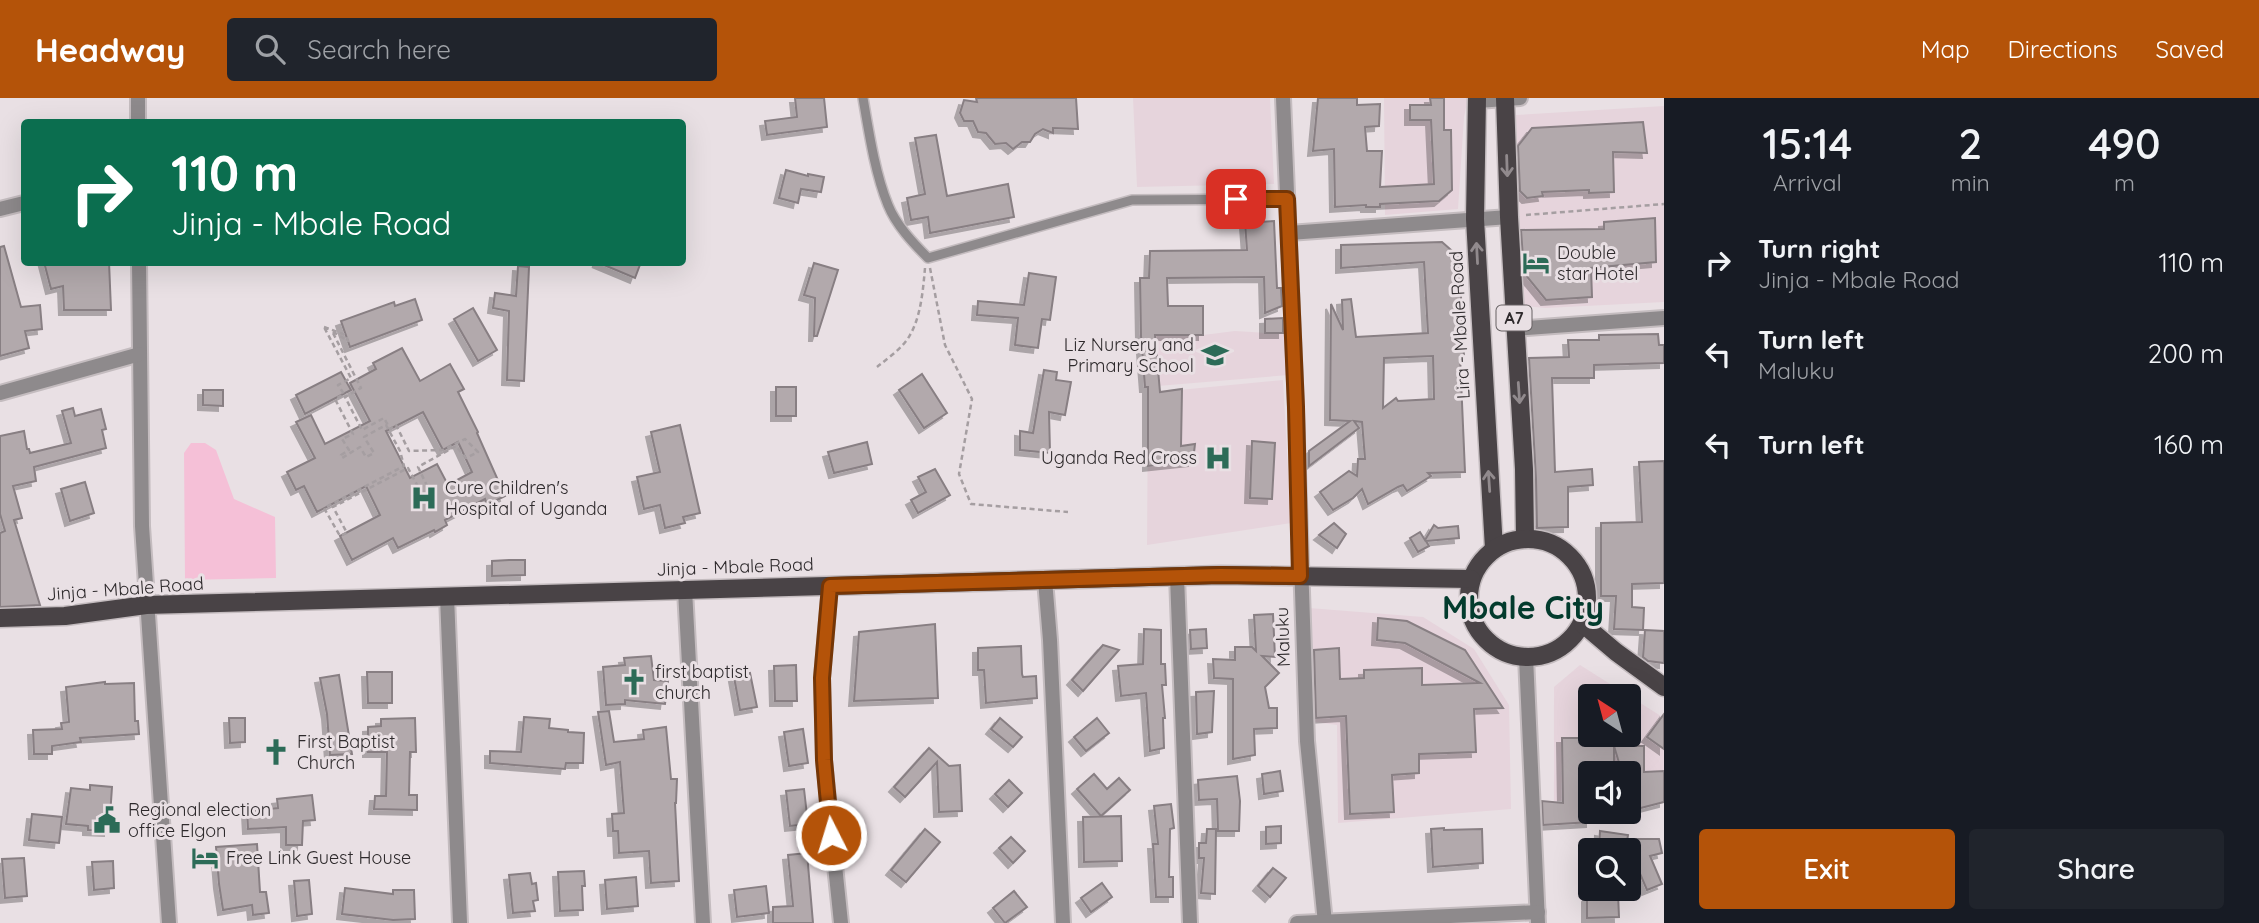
<!DOCTYPE html>
<html lang="en">
<head>
<meta charset="utf-8">
<style>
  :root { --surface:#171b24; --page:#20242c; --text:#f1f3f6; --muted:#9ea1a6; --accent:#b45309 }
  body { margin:0; font-family:Quicksand,sans-serif; background:var(--page); color:var(--text); height:100vh; display:flex; flex-direction:column; font-size:26px; white-space:nowrap }
  * { box-sizing:border-box; margin:0 }
  p { font-size:23px; color:var(--muted) }
  .icon { flex:none; width:38px; height:38px; fill:none; stroke:currentColor; stroke-width:2; stroke-linecap:round; stroke-linejoin:round }
  .map { position:relative; flex:1; overflow:hidden }
  .sheet { display:flex; flex-direction:column; background:var(--surface); width:595px }
  .sheet>* { flex:none }
  .banner { position:absolute; left:21px; top:21px; width:665px; height:147px; border-radius:7px; box-shadow:0 7px 28px #0002; background:#0b6e4f; color:#fff; overflow:hidden }
  .needle { width:46px; rotate:324deg }
  .fabs { position:absolute; left:1578px; top:586px; display:grid; gap:14px }
  .fabs a { display:grid; place-items:center; width:63px; height:63px; border-radius:7px; background:var(--surface); box-shadow:0 7px 28px #0002; font-size:35px }
  .pin { position:absolute; display:grid; place-items:center; width:60px; height:60px; color:#fff; margin:-30px; border-radius:14px; box-shadow:0 4px 10px #0006 }
  .me { position:absolute; width:77px; margin:-38px; rotate:355deg; stroke-linejoin:round; filter:drop-shadow(0 0 5px #0008) }
  .turn { display:flex; align-items:center; gap:24px; height:147px; padding:0 35px; font-size:32px }
  .turn .icon { width:91px; height:91px; stroke-width:2.5 }
  .turn b { display:block; font-size:49px; line-height:60px }
  .eta { display:flex; justify-content:space-evenly; align-items:center; height:119px; text-align:center }
  .eta b { font-size:42px; font-weight:600; line-height:49px }
  .cta { display:flex; gap:14px; margin-top:auto; padding:14px 35px }
  .cta a { flex:1; height:80px; border-radius:7px; background:var(--accent); color:#fff; font-size:28px; font-weight:600; line-height:80px; text-align:center }
  .cta a+a { background:var(--page); color:var(--text) }
  ul { padding:0; list-style:none }
  li { display:flex; align-items:center; gap:21px; height:91px; padding:0 35px }
  li div { flex:1 }
  li b { display:block; font-size:26px }
  li em { font-style:normal }
  header { display:flex; align-items:center; gap:42px; box-sizing:border-box; height:98px; padding:0 35px; background:var(--accent); color:#fff }
  header strong { font-size:33px }
  nav { display:flex; gap:38px; margin-inline-start:auto; font-size:24px }
  .search { width:490px; height:63px; background:var(--page); display:flex; align-items:center; gap:18px; box-sizing:border-box; padding:0 24px; border-radius:7px; color:var(--muted); font-size:26px }
  main { display:flex; flex:1; min-height:0 }
  .map>svg:first-child { display:block }
  .built { fill:#e6d4dc; fill-rule:evenodd }
  .green { fill:#f5c0d7 }
  .building { fill:#b2a9ac; stroke:#887f83; stroke-width:2; fill-rule:evenodd; filter:url(#shadow) }
  .lines { fill:none; stroke-linecap:round; stroke-linejoin:round }
  .lane-casing { stroke:#c4bcbf; stroke-width:12 }
  .street-casing { stroke:#c4bcbf; stroke-width:18 }
  .primary-casing { stroke:#c4bcbf; stroke-width:21 }
  .path { stroke:#a59ea1; stroke-width:2.5; stroke-dasharray:5 3.5; stroke-linecap:butt }
  .lane { stroke:#8e8a8c; stroke-width:9 }
  .street { stroke:#8e8a8c; stroke-width:14 }
  .primary { stroke:#494346; stroke-width:18 }
  .oneway { stroke:#918a8d }
  .route-casing { stroke:#753606; stroke-width:18 }
  .route { stroke:#b45309; stroke-width:12 }
  .labels { text-anchor:middle; stroke-width:6; stroke-linejoin:round; paint-order:stroke }
  .shield { fill:#e9e0e4; stroke:#666163; stroke-width:2 }
  .shield-label { font-size:16px; font-weight:bold; fill:#2e2a2c }
  .poi-label { font-size:18px; fill:#2e2a2c; stroke:#e9e0e4; text-anchor:start }
  .street-label { font-size:18px; fill:#2e2a2c; stroke:#e9e0e4 }
  .town-label { font-size:32px; font-weight:bold; fill:#033b2d; stroke:#e9e0e4 }
</style>
</head>
<body>
<header>
<strong>Headway</strong>
<div class="search"><svg class="icon" aria-label="search" viewBox="0 0 24 24"><circle cx="10" cy="10" r="6"/><path d="M15 15l6 6"/></svg>Search here</div>
<nav><a>Map</a><a>Directions</a><a>Saved</a></nav>
</header>
<main>
<div class="map">
<svg width="1664" height="825" viewBox="0 0 1664 825">
  <defs>
    <filter id="shadow"><feDropShadow dx="-5" dy="5" stdDeviation="0" flood-color="#0004"/></filter>
  </defs>
  <rect width="100%" height="100%" fill="#e9e0e4"/>
  <g class="built">
    <polygon points="1133,0 1270,0 1274,86 1137,89"/>
    <polygon points="1384,0 1468,0 1464,19 1458,111 1385,117"/>
    <polygon points="1664,8 1664,204 1546,210 1523,208 1516,17"/>
    <polygon points="1235,233 1284,236 1289,277 1146,289 1141,238 1203,237"/>
    <polygon points="1283,282 1291,425 1147,447 1148,295"/>
    <polygon points="1309,510 1423,519 1474,551 1509,607 1511,711 1338,725 1337,627 1308,623"/>
    <path d="M 1580,567 L 1664,620 L 1664,701 L 1629,701 L 1629,676 L 1591,676 L 1591,702 L 1554,703 L 1554,589 ZM 1591,598 L 1629,598 L 1629,637 L 1591,637 Z"/>
  </g>
  <polygon class="green" points="191,345 205,345 216,352 234,401 275,419 276,480 185,482 184,355"/>
  <g class="building">
    <polygon points="795,0 824,0 827,29 767,37 765,23 797,19"/>
    <polygon points="976,0 1076,0 1078,31 1053,30 1053,35 1043,31 1035,36 1030,44 1022,44 1013,51 1006,45 995,46 986,35 978,34 973,23 964,23 960,15 964,2 977,4"/>
    <polygon points="1318,0 1357,0 1357,7 1380,6 1379,28 1365,29 1367,53 1382,53 1380,89 1434,86 1431,22 1410,22 1410,7 1431,7 1430,0 1444,0 1444,32 1451,32 1452,92 1439,103 1380,106 1380,109 1366,109 1366,107 1335,109 1334,51 1313,53"/>
    <polygon points="1643,24 1647,55 1613,54 1614,94 1589,95 1589,92 1542,94 1543,98 1527,100 1520,93 1518,48 1532,30"/>
    <polygon points="936,37 947,98 1008,86 1014,119 930,135 928,119 911,122 907,100 925,96 915,40"/>
    <polygon points="786,72 808,78 808,76 824,79 821,94 801,91 798,105 779,100"/>
    <polygon points="1655,120 1656,164 1591,170 1592,199 1546,202 1524,175 1521,132 1604,131 1604,124"/>
    <polygon points="1274,123 1277,190 1281,190 1282,208 1265,215 1264,179 1167,180 1168,208 1203,208 1203,237 1155,237 1160,294 1182,291 1181,348 1195,346 1193,363 1148,368 1148,289 1145,289 1141,238 1140,180 1149,180 1150,153 1247,152 1245,125"/>
    <path d="M 1442,144 L 1459,159 L 1464,258 L 1460,258 L 1465,374 L 1428,375 L 1431,378 L 1407,393 L 1403,387 L 1398,389 L 1368,406 L 1362,391 L 1353,400 L 1333,412 L 1320,394 L 1349,373 L 1357,378 L 1358,361 L 1365,361 L 1362,324 L 1354,323 L 1359,330 L 1309,368 L 1309,353 L 1350,323 L 1330,322 L 1331,206 L 1343,232 L 1342,202 L 1351,201 L 1356,239 L 1428,235 L 1424,164 L 1341,170 L 1341,147 ZM 1433,258 L 1434,301 L 1398,303 L 1396,300 L 1383,310 L 1384,260 Z"/>
    <polygon points="4,148 21,209 40,207 42,231 25,233 29,250 0,258 0,149"/>
    <polygon points="44,164 109,164 111,212 64,212 63,188 51,191"/>
    <polygon points="597,164 641,164 635,180"/>
    <polygon points="814,165 838,172 817,238 814,238 815,200 804,197"/>
    <polygon points="518,168 529,169 524,283 507,282 509,213 493,210 495,195 516,198"/>
    <polygon points="1029,175 1056,179 1050,222 1042,221 1038,250 1015,247 1018,220 977,217 978,203 1024,207"/>
    <polygon points="415,201 422,222 350,249 341,223 394,204 395,208"/>
    <polygon points="473,210 497,252 478,263 454,221"/>
    <polygon points="1283,220 1283,235 1265,235 1265,221"/>
    <polygon points="1658,236 1659,247 1664,247 1664,265 1594,267 1594,280 1552,280 1555,374 1592,371 1593,387 1568,389 1568,429 1537,430 1536,381 1529,260 1569,259 1568,242 1599,242 1599,237"/>
    <path d="M 402,250 L 420,283 L 450,266 L 464,291 L 458,294 L 478,334 L 477,335 L 505,398 L 487,407 L 485,401 L 445,422 L 447,427 L 435,434 L 434,432 L 398,450 L 393,440 L 352,462 L 340,438 L 380,417 L 366,388 L 317,414 L 304,388 L 296,392 L 287,374 L 315,360 L 296,324 L 311,317 L 325,346 L 370,323 L 350,285 L 376,271 L 373,265 ZM 423,314 L 443,352 L 458,344 L 472,374 L 448,387 L 437,366 L 410,380 L 386,333 Z"/>
    <polygon points="1044,272 1057,274 1056,282 1071,284 1065,317 1049,314 1050,355 1020,352 1020,333 1033,335"/>
    <polygon points="341,274 351,292 305,316 296,297"/>
    <polygon points="922,276 947,315 924,330 899,292"/>
    <rect x="776" y="289" width="20" height="29"/>
    <polygon points="203,292 223,292 223,308 203,307"/>
    <polygon points="73,310 75,318 101,311 106,331 102,332 106,350 34,369 36,383 13,388 22,420 14,422 40,507 0,509 0,435 5,433 0,416 0,338 24,333 27,351 29,351 30,355 71,345 62,313"/>
    <polygon points="680,327 700,415 683,419 685,425 665,430 660,407 644,411 637,379 660,374 651,334"/>
    <polygon points="1252,343 1275,345 1272,401 1250,400"/>
    <polygon points="867,344 872,366 834,375 828,354"/>
    <polygon points="1664,363 1664,485 1632,486 1632,509 1644,510 1643,532 1614,531 1616,498 1601,498 1601,425 1642,424 1639,364"/>
    <polygon points="935,371 950,397 918,415 911,402 926,394 918,379"/>
    <polygon points="85,384 94,415 70,423 61,391"/>
    <polygon points="1334,425 1346,436 1337,450 1319,437"/>
    <polygon points="1434,427 1438,430 1458,428 1459,440 1426,443 1429,448 1418,454 1410,440 1420,434 1425,442"/>
    <polygon points="509,462 525,462 525,477 492,478 492,463"/>
    <polygon points="1273,516 1275,559 1262,558 1279,575 1265,589 1269,610 1277,610 1277,630 1254,631 1255,657 1233,661 1233,581 1214,580 1213,561 1235,562 1235,549 1252,549 1256,553 1254,517"/>
    <polygon points="1378,520 1407,523 1465,552 1503,610 1474,611 1476,654 1419,656 1419,675 1392,677 1394,714 1350,716 1346,618 1316,620 1314,552 1339,550 1340,581 1364,580 1364,572 1422,570 1422,587 1480,585 1405,545 1377,542"/>
    <polygon points="935,526 938,600 854,603 859,534"/>
    <polygon points="1144,531 1161,532 1161,566 1165,566 1166,587 1162,587 1165,620 1163,620 1164,650 1150,653 1146,595 1121,598 1118,568 1143,566"/>
    <polygon points="1206,531 1207,550 1191,551 1190,532"/>
    <polygon points="1645,532 1664,533 1664,565 1648,563 1643,559"/>
    <polygon points="1103,547 1119,552 1083,593 1072,582"/>
    <polygon points="1021,548 1022,576 1023,579 1036,578 1037,600 986,605 984,572 978,572 978,550"/>
    <polygon points="651,558 654,582 668,583 665,606 625,602 625,606 606,607 603,569 625,567 624,560"/>
    <polygon points="796,567 797,603 775,603 774,568"/>
    <polygon points="367,574 392,574 392,605 368,605"/>
    <polygon points="750,575 757,609 740,612 734,579"/>
    <polygon points="339,577 352,656 330,657 327,616 320,580"/>
    <polygon points="105,584 105,586 134,585 135,623 138,623 139,636 80,640 81,644 52,648 52,656 34,656 33,632 62,631 61,625 69,624 66,589"/>
    <polygon points="1214,593 1212,634 1197,636 1196,594"/>
    <polygon points="609,613 614,644 644,641 643,632 666,629 671,681 677,681 676,705 675,705 679,783 651,785 649,753 619,755 618,733 613,733 612,716 624,715 620,664 606,667 598,614"/>
    <polygon points="1664,616 1664,651 1647,639"/>
    <polygon points="524,619 550,621 549,630 568,632 568,634 584,635 583,665 566,665 565,671 490,665 490,653 521,654"/>
    <polygon points="229,620 245,620 245,644 230,645"/>
    <polygon points="415,620 416,654 410,654 409,697 417,697 417,712 374,711 375,698 386,698 387,654 368,654 368,629 381,628 381,621"/>
    <polygon points="1000,620 1022,639 1013,649 991,631"/>
    <polygon points="1097,620 1109,635 1086,653 1074,639"/>
    <polygon points="803,631 808,665 789,668 784,634"/>
    <polygon points="1562,640 1585,640 1585,648 1644,648 1644,674 1664,673 1664,704 1633,712 1629,698 1629,676 1624,676 1624,668 1620,668 1614,648 1614,668 1591,669 1591,724 1543,727 1542,703 1563,705"/>
    <polygon points="929,650 949,668 960,667 962,713 939,714 937,664 905,699 894,689"/>
    <polygon points="1280,673 1283,693 1264,696 1262,676"/>
    <polygon points="1094,676 1107,691 1119,680 1130,692 1101,718 1077,691"/>
    <polygon points="1237,678 1240,703 1239,733 1218,733 1217,701 1199,702 1198,682"/>
    <polygon points="1009,682 1022,695 1008,709 995,696"/>
    <polygon points="90,687 112,689 109,733 88,732 88,728 66,726 71,690 90,692"/>
    <polygon points="804,691 808,726 790,728 786,693"/>
    <polygon points="312,697 315,722 303,723 302,747 286,747 286,729 248,731 247,713 278,710 277,701"/>
    <polygon points="1171,706 1174,730 1170,731 1169,779 1173,779 1173,799 1156,799 1153,746 1158,746 1154,708"/>
    <polygon points="32,716 62,719 59,745 29,742"/>
    <polygon points="1121,718 1122,763 1084,764 1083,719"/>
    <polygon points="1281,728 1281,745 1266,746 1266,729"/>
    <polygon points="1444,730 1444,732 1482,731 1483,765 1433,769 1431,731"/>
    <polygon points="925,731 940,744 906,784 891,772"/>
    <polygon points="1207,731 1216,731 1215,796 1201,795 1204,760 1199,760 1199,745 1206,745"/>
    <polygon points="1600,733 1628,737 1626,750 1599,749"/>
    <polygon points="1011,739 1025,753 1013,765 999,750"/>
    <polygon points="1629,741 1659,741 1662,755 1650,758 1662,786 1647,792 1629,750"/>
    <polygon points="257,746 260,794 266,794 269,815 253,817 252,807 223,812 219,786 216,749"/>
    <polygon points="807,755 813,825 773,825 773,809 793,808 788,757"/>
    <polygon points="24,760 27,798 5,800 2,761"/>
    <polygon points="113,763 114,790 94,792 92,764"/>
    <polygon points="1273,770 1286,780 1270,799 1258,788"/>
    <polygon points="584,773 585,788 582,788 583,812 560,813 558,774"/>
    <polygon points="530,775 532,786 536,785 538,802 533,803 535,813 513,815 509,777"/>
    <polygon points="636,779 638,808 607,811 605,782"/>
    <polygon points="309,782 312,816 297,818 294,783"/>
    <polygon points="1102,785 1112,799 1091,814 1081,800"/>
    <polygon points="766,788 769,815 737,819 734,792"/>
    <polygon points="345,790 393,796 393,792 414,792 415,821 393,822 342,816"/>
    <polygon points="1014,793 1027,809 1005,825 993,810"/>
    <polygon points="1618,795 1619,819 1587,820 1587,799 1591,796"/>
  </g>
  <g class="lines">
    <defs>
      <path id="lane" d="M 863,0 C 869,35 875,75 888,107 C 896,127 913,145 928,160 L 1132,102 L 1287,101"/>
      <g id="street">
        <polyline points="1283,0 1295,284 1307,643 1325,825"/>
        <polyline points="1477,3 1520,0"/>
        <polyline points="138,24 138,0"/>
        <polyline points="0,111 24,105"/>
        <polyline points="1289,135 1509,119"/>
        <polyline points="139,164 142,428 169,825"/>
        <polyline points="1515,231 1664,220"/>
        <polyline points="0,295 140,256"/>
        <polyline points="1177,478 1190,825"/>
        <polyline points="1045,482 1050,542 1063,825"/>
        <polyline points="830,488 822,580 824,662 841,825"/>
        <polyline points="685,492 703,825"/>
        <polyline points="447,498 460,825"/>
        <polyline points="1526,559 1538,825"/>
        <polyline points="1297,825 1538,814"/>
      </g>
      <g id="primary">
        <polyline points="1477,0 1475,121 1494,451"/>
        <polyline points="1505,0 1509,119 1524,371 1525,440"/>
        <circle cx="1528" cy="500" r="59"/>
        <polyline points="0,520 65,518 146,507 1220,477 1471,481"/>
        <polyline points="1583,526 1616,554 1664,589"/>
      </g>
    </defs>
    <use href="#lane" class="lane-casing"/>
    <use href="#street" class="street-casing"/>
    <use href="#primary" class="primary-casing"/>
    <g class="path">
      <polyline points="1526,117 1664,106"/>
      <polyline points="930,170 945,247 972,301 959,376 971,406 1068,414"/>
      <polygon points="324,229 346,237 348,243 332,233 361,290 345,299 362,332 384,320 390,331 396,327 409,353 443,352 465,341 478,354 466,360 456,348 418,369 431,396 424,400 408,370 333,409 347,435 340,438 324,410 404,368 400,353 386,327 364,339 374,355 366,359 360,349 342,360 341,357 349,352 342,341 353,336 335,301 344,296 338,287 351,280"/>
      <path d="M 877,269 C 888,260 903,250 910,237 C 921,218 923,192 925,170"/>
    </g>
    <use href="#lane" class="lane"/>
    <use href="#street" class="street"/>
    <use href="#primary" class="primary"/>
  </g>
  <defs><path id="oneway-shaft" d="M-6 0H5M1.5-3L5.5 0L1.5 3" fill="none" stroke-width="1.6" stroke-linecap="round" stroke-linejoin="round" transform="scale(1.75)"/></defs>
  <g class="oneway">
    <use href="#oneway-shaft" transform="translate(1507 68) rotate(88)"/>
    <use href="#oneway-shaft" transform="translate(1477 155) rotate(-93)"/>
    <use href="#oneway-shaft" transform="translate(1519 295) rotate(86)"/>
    <use href="#oneway-shaft" transform="translate(1489 383) rotate(-94)"/>
  </g>
  <g class="lines">
    <defs>
      <polyline id="route" points="831,737 824,662 822,580 830,488 1220,477 1300,478 1296,309 1287,101 1236,101"/>
    </defs>
    <use href="#route" class="route-casing"/>
    <use href="#route" class="route"/>
  </g>
  <defs>
    <symbol id="hotel-bare" viewBox="-9 -9 18 18"><path d="M-6-4.5h1.5V1H6V5H4.5V3h-9V5H-6ZM-4 0a1.8 1.8 0 1 1 3.6 0ZM.5 0V-2.5h3Q6-2.5 6 0Z" fill="#2c6b57" stroke="#e9e0e4" stroke-width="2.5" paint-order="stroke"/></symbol>
    <symbol id="school-bare" viewBox="-9 -9 18 18"><path d="M0-5L7-2L0 1L-7-2ZM-4 1L0 2.5L4 1V4Q0 6-4 4Z" fill="#2c6b57" stroke="#e9e0e4" stroke-width="2.5" paint-order="stroke"/></symbol>
    <symbol id="hospital-bare" viewBox="-9 -9 18 18"><path d="M-5-5h3v3.5h4V-5h3V5h-3V1.5h-4V5h-3Z" fill="#2c6b57" stroke="#e9e0e4" stroke-width="2.5" paint-order="stroke"/></symbol>
    <symbol id="church-bare" viewBox="-9 -9 18 18"><path d="M-1.2-6h2.4v3.5h3.3v2.4h-3.3V6h-2.4V-.1h-3.3v-2.4h3.3Z" fill="#2c6b57" stroke="#e9e0e4" stroke-width="2.5" paint-order="stroke"/></symbol>
    <symbol id="civic-bare" viewBox="-9 -9 18 18"><path d="M-.6-6.5H3V-4.5H.6V-3L4-1V1h2V6H-6V1h2V-1L-.6-3ZM-1.2 2.5V6h2.4V2.5Z" fill="#2c6b57" stroke="#e9e0e4" stroke-width="2.5" paint-order="stroke"/></symbol>
  </defs>
  <g fill-rule="evenodd">
    <use href="#hotel-bare" x="1517" y="146" width="38" height="38"/>
    <use href="#school-bare" x="1196" y="238" width="38" height="38"/>
    <use href="#hospital-bare" x="1199" y="341" width="38" height="38"/>
    <use href="#hospital-bare" x="405" y="381" width="38" height="38"/>
    <use href="#church-bare" x="615" y="565" width="38" height="38"/>
    <use href="#church-bare" x="257" y="635" width="38" height="38"/>
    <use href="#civic-bare" x="88" y="703" width="38" height="38"/>
    <use href="#hotel-bare" x="186" y="741" width="38" height="38"/>
  </g>
  <g class="labels">
    <rect class="shield" x="1496.5" y="207.5" width="35" height="25" rx="5"/>
    <g class="shield-label">
      <text x="1514" y="226">A7</text>
    </g>
    <g class="poi-label">
      <text x="1557" y="161">Double<tspan x="1557" dy="21">star Hotel</tspan></text>
      <text x="1194" y="253" text-anchor="end">Liz Nursery and<tspan x="1194" dy="21">Primary School</tspan></text>
      <text x="1197" y="366" text-anchor="end">Uganda Red Cross</text>
      <text x="445" y="396">Cure Children's<tspan x="445" dy="21">Hospital of Uganda</tspan></text>
      <text x="655" y="580">first baptist<tspan x="655" dy="21">church</tspan></text>
      <text x="297" y="650">First Baptist<tspan x="297" dy="21">Church</tspan></text>
      <text x="128" y="718">Regional election<tspan x="128" dy="21">office Elgon</tspan></text>
      <text x="226" y="766">Free Link Guest House</text>
    </g>
    <g class="street-label">
      <text transform="translate(1460 227) rotate(-93)" y="6">Lira - Mbale Road</text>
      <text transform="translate(735 469) rotate(-2)" y="6">Jinja - Mbale Road</text>
      <text transform="translate(125 491) rotate(-4)" y="6">Jinja - Mbale Road</text>
      <text transform="translate(1283 539) rotate(-92)" y="6">Maluku</text>
    </g>
    <g class="town-label">
      <text x="1523" y="521">Mbale City</text>
    </g>
  </g>
</svg>
<div class="fabs">
<a><svg class="needle" viewBox="-14 -14 28 28"><path d="M0-13l5 13h-10z" fill="#e53935"/><path d="M0 13l5-13h-10z" fill="#9ea1a6"/></svg></a>
<a><svg class="icon" aria-label="sound" viewBox="0 0 24 24"><path d="M4 9h4l5-4v14l-5-4H4zM17 9q2 3 0 6"/></svg></a>
<a><svg class="icon" aria-label="search" viewBox="0 0 24 24"><circle cx="10" cy="10" r="6"/><path d="M15 15l6 6"/></svg></a>
</div>
<div class="pin" style="left:1236px;top:101px;background:#d93025"><svg class="icon" aria-label="arrive" viewBox="0 0 24 24"><path d="M6 21V4h12l-3 4 3 4H6"/></svg></div>
<svg class="me" style="left:831px;top:737px" viewBox="-20 -20 40 40"><circle r="17" fill="#b45309" stroke="#fff" stroke-width="3"/><path d="M0-11L8 9 0 5-8 9z" fill="#fff"/></svg>
<div class="banner">
<div class="turn"><svg class="icon" aria-label="right" viewBox="0 0 24 24"><path d="M7 20v-9h11M14 6l5 5-5 5"/></svg><div><b>110 m</b>Jinja - Mbale Road</div></div>
</div>
</div>
<section class="sheet">
<div class="eta">
<div><b>15:14</b><p>Arrival</p></div>
<div><b>2</b><p>min</p></div>
<div><b>490</b><p>m</p></div>
</div>
<ul>
<li><svg class="icon" aria-label="right" viewBox="0 0 24 24"><path d="M7 20v-9h11M14 6l5 5-5 5"/></svg><div><b>Turn right</b><p>Jinja - Mbale Road</p></div><em>110 m</em></li>
<li><svg class="icon" aria-label="left" viewBox="0 0 24 24"><path d="M17 20v-9H6M10 6l-5 5 5 5"/></svg><div><b>Turn left</b><p>Maluku</p></div><em>200 m</em></li>
<li><svg class="icon" aria-label="left" viewBox="0 0 24 24"><path d="M17 20v-9H6M10 6l-5 5 5 5"/></svg><div><b>Turn left</b></div><em>160 m</em></li>
</ul>
<div class="cta"><a>Exit</a><a>Share</a></div>
</section>
</main>
</body>
</html>
